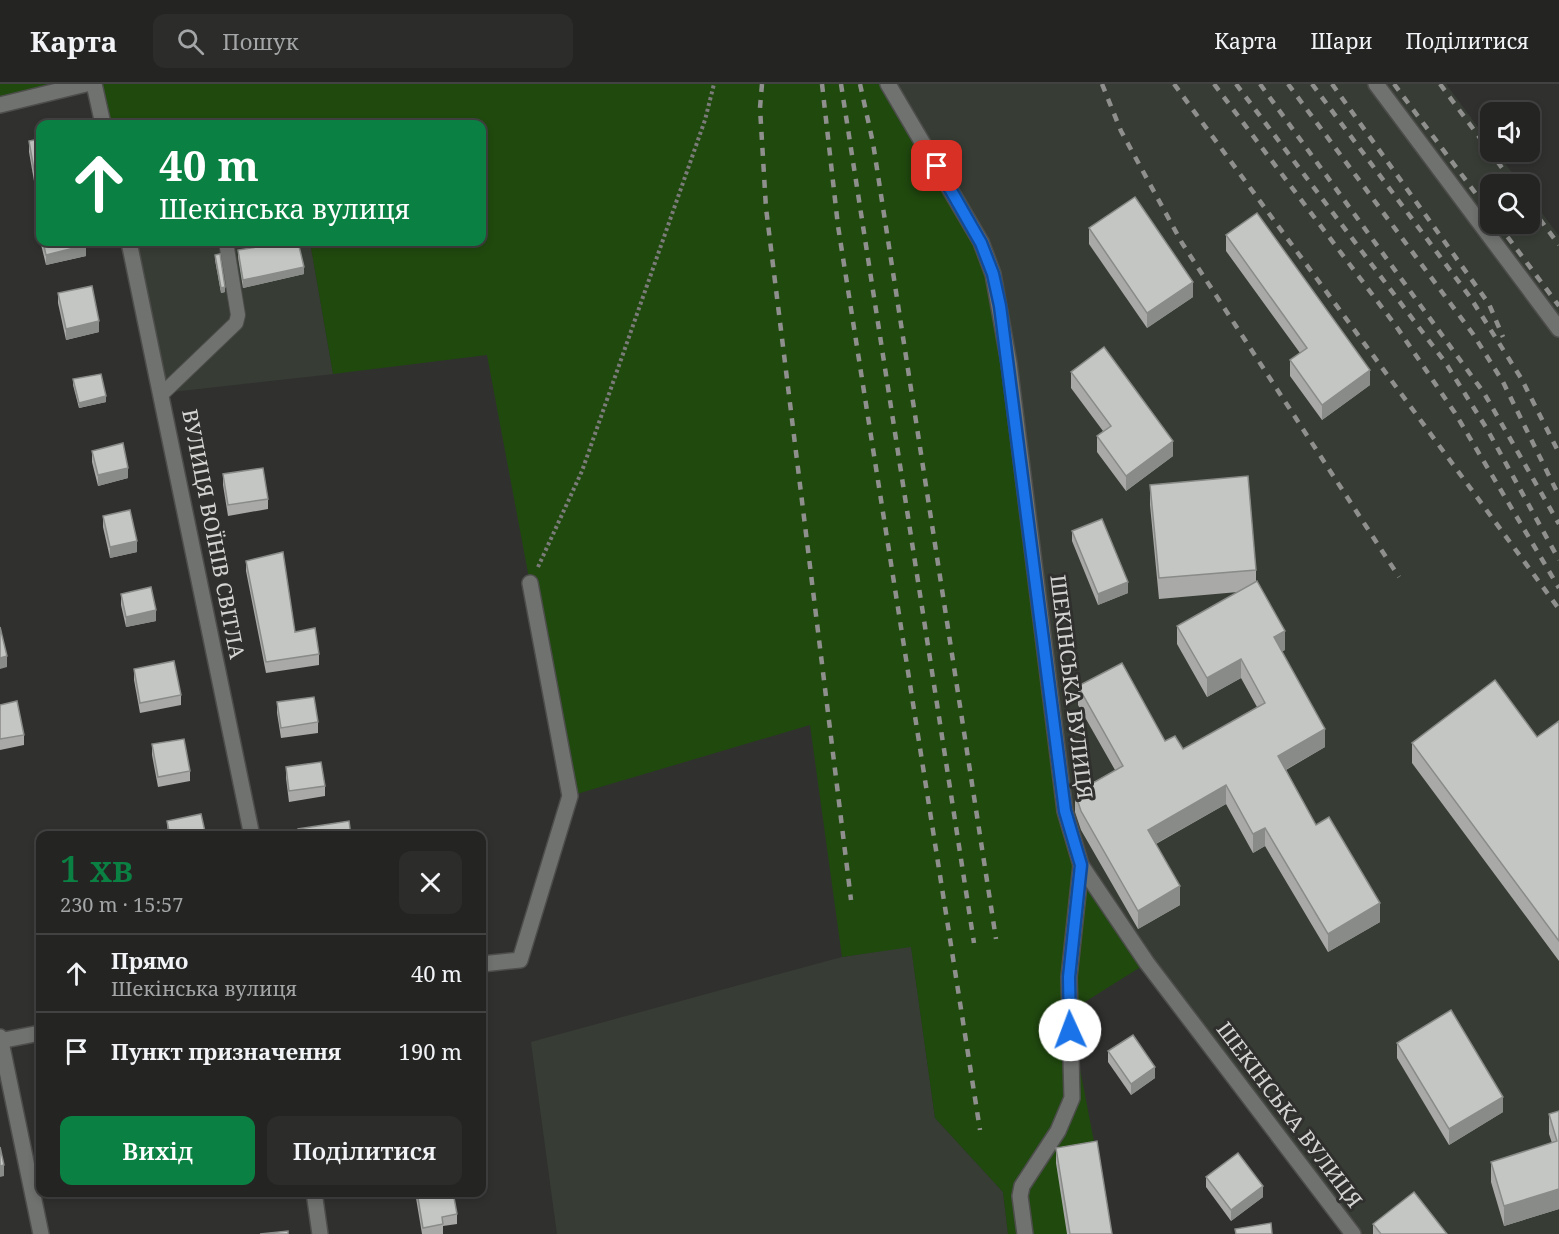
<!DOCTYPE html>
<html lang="uk">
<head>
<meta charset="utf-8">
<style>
  :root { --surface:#242523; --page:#2c2d2b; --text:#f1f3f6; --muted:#a3a5a6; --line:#414241; --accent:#0b8043 }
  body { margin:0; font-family:"Noto Serif",serif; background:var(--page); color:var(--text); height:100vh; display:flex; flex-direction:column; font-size:22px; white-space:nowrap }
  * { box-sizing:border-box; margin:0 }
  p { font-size:20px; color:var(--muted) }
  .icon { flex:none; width:33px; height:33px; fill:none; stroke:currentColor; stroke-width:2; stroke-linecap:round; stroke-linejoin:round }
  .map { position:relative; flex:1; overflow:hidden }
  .details { position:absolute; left:36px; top:747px; width:450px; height:366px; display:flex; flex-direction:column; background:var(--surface); border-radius:12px; box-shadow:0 3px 9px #0003,0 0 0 2px var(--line) }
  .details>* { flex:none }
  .top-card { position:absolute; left:36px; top:36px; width:450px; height:126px; border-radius:12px; box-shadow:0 3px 9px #0003,0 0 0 2px var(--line); background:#0b8043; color:#fff; overflow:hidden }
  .buttons { position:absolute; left:1480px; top:18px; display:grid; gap:12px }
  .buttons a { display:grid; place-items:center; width:60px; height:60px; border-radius:12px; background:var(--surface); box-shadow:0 3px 9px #0003,0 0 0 2px var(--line); font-size:30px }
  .pin { position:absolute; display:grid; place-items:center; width:51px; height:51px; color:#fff; margin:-26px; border-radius:12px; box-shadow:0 3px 9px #0006 }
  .me { position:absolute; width:66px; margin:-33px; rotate:358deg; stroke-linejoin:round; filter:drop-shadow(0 0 4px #0008) }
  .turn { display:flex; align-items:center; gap:21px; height:126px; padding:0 24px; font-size:27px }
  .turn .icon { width:78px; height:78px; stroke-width:2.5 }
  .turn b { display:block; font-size:42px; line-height:51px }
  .round { display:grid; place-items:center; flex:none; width:63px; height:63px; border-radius:12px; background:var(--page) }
  .head { display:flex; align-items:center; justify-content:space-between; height:102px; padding:0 24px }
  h1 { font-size:36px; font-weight:600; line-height:45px; color:var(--accent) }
  .button { display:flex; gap:12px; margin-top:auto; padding:12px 24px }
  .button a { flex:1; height:69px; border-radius:12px; background:var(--accent); color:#fff; font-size:24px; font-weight:600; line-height:69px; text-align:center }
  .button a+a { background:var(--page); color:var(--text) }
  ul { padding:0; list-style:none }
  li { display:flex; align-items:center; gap:18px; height:78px; padding:0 24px; border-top:2px solid var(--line) }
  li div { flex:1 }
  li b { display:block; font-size:22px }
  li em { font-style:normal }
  header { display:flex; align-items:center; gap:36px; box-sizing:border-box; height:84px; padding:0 30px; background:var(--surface); border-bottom:2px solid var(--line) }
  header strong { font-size:28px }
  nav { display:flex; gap:33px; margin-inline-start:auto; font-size:21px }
  .search { width:420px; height:54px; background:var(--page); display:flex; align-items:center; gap:15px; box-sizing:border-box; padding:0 21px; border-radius:12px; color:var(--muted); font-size:22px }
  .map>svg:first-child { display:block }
  .built { fill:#373d35 }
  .green { fill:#20490e }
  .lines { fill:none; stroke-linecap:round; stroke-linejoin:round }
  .service-casing { stroke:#4d4e4c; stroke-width:16 }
  .minor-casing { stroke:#4d4e4c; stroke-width:18 }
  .tertiary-casing { stroke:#4d4e4c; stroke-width:18 }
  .path { stroke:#7b7c7a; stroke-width:4; stroke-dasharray:3 3; stroke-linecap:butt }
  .service { stroke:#707270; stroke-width:14 }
  .minor { stroke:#707270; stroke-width:15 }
  .tertiary { stroke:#707270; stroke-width:15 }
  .rail { stroke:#8f908e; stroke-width:4.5; stroke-dasharray:8 8; stroke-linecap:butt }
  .wall { fill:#a9aaa8 }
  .shaded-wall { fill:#898b88 }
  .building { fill:#c4c6c3; stroke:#898b88; stroke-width:1.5 }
  .route-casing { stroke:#114b97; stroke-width:15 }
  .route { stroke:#1a73e8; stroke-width:10 }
  .labels { text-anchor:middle; stroke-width:6; stroke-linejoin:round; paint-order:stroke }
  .street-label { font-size:21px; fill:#d4d5d3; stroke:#30312f }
</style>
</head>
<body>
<header>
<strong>Карта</strong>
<div class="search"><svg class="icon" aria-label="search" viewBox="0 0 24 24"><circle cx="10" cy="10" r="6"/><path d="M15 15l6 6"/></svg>Пошук</div>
<nav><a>Карта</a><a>Шари</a><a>Поділитися</a></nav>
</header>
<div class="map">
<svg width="1559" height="1150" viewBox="0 0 1559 1150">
  <rect width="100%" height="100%" fill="#30312f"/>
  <g class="built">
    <polygon points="888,0 1446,0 1491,61 1491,68 1496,68 1521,100 1491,100 1491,140 1530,140 1530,113 1559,152 1559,1150 1353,1150 1081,781"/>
    <polygon points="129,158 310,158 333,290 163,309"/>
    <polygon points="911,862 935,1034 1003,1108 1008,1150 557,1150 531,958 842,873"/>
  </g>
  <g class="green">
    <polygon points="0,0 86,0 0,21"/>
    <polygon points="93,0 888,0 993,190 1075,767 1147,879 1069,928 1097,1073 1109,1150 1008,1150 1003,1108 935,1034 911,863 842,873 810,641 570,712 487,271 333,290 310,158 482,158 482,40 103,40"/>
  </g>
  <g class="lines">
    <defs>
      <polyline id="service" points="163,309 236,239 238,231 226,158"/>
      <g id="minor">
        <polyline points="888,0 981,158 993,190 1009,279 1065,727 1081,781 1147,879 1353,1150"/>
        <polyline points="1376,0 1559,245"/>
        <polyline points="0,21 86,0"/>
        <polyline points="482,880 520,876 570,712 530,499"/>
        <polyline points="0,953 41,1150"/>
        <polyline points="0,957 40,949"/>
        <polyline points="1025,1150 1020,1112 1022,1102 1058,1047 1072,1014 1069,893 1081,781"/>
      </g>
      <g id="tertiary">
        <polyline points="94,0 103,40"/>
        <polyline points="129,158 252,752"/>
        <polyline points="314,1108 320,1150"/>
      </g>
    </defs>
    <use href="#service" class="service-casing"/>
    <use href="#minor" class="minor-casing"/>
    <use href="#tertiary" class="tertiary-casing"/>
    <polyline class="path" points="538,483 582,387 705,36 714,0"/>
    <use href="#service" class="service"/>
    <use href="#minor" class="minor"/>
    <use href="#tertiary" class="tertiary"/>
    <g class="rail">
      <polyline points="762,0 760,24 766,124 851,816"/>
      <polyline points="822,0 838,142 980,1046"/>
      <polyline points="841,0 974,859"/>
      <polyline points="860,0 873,59 996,855"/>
      <polyline points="1102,0 1121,47 1182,159 1399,493"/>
      <polyline points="1174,0 1559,525"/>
      <polyline points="1214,0 1396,242 1455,329 1559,504"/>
      <polyline points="1236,0 1445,278 1487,345 1559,476"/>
      <polyline points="1260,0 1484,309 1559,440"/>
      <polyline points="1288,0 1473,250 1503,298 1559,412"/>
      <polyline points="1312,0 1470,213 1521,294 1559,369"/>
      <polyline points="1332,0 1489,220 1503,253"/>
      <polyline points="1394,0 1491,130"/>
      <polyline points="1440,0 1514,100"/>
      <polyline points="1530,122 1559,161"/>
      <polyline points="1498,140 1559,222"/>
    </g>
  </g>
  <g class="wall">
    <polygon points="40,55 40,95 34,97 29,68 29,57"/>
    <polygon points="40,137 40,158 85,158 86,172 46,181 38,148 38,138"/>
    <polygon points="1089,144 1193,213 1147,244 1089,160"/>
    <polygon points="1226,151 1370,301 1322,336 1290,292 1290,276 1300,269 1226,167"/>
    <polygon points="238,166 304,190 243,204 238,173"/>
    <polygon points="215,171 225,208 221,209 215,176"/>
    <polygon points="58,209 99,248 66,256 58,219"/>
    <polygon points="1071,288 1173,372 1126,407 1097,368 1097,352 1103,347 1071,304"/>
    <polygon points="73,295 106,318 79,324 73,301"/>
    <polygon points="92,367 128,394 98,402 92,378"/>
    <polygon points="223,390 268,415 268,425 228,432 223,401"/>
    <polygon points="1150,401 1256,486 1256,497 1285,566 1282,567 1325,663 1286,686 1316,741 1380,838 1328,868 1265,762 1253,769 1226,720 1156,760 1180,821 1138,845 1081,746 1075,728 1075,709 1115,686 1078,621 1078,602 1165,657 1183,665 1257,623 1241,594 1207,613 1177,560 1177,542 1238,508 1159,515 1150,421"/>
    <polygon points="103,432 137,468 110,474 103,443"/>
    <polygon points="1072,447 1128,509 1098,521 1072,457"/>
    <polygon points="246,477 295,548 319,570 319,581 266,589 246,487"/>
    <polygon points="121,510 156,537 126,543 121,521"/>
    <polygon points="134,585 181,611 181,621 140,629 134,596"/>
    <polygon points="277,618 318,638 318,649 281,654 277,629"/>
    <polygon points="0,621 24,651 24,661 0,666"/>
    <polygon points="1559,637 1559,877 1412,679 1412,659 1537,653"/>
    <polygon points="152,660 190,687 190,697 158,703 152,671"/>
    <polygon points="286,683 325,702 325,712 289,718 286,694"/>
    <polygon points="167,737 206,752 168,752"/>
    <polygon points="1397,959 1503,1028 1449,1061 1397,974"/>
    <polygon points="1108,967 1155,994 1131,1011 1108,978"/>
    <polygon points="1559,1027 1559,1125 1504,1142 1491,1098 1491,1078 1552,1059 1549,1050 1549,1030"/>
    <polygon points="1056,1064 1112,1150 1067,1150 1056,1079"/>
    <polygon points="1206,1093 1263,1113 1231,1137 1206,1103"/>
    <polygon points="252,1108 285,1108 285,1111 253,1115"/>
    <polygon points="415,1108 453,1108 457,1130 457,1140 443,1142 443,1150 422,1150"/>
    <polygon points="1373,1140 1447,1150 1373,1150"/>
  </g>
  <g class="shaded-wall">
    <polygon points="40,85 40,95 34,97 34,86"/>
    <polygon points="86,161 86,172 46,181 46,171"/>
    <polygon points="304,183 304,190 243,204 243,196"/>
    <polygon points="1193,198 1193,213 1147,244 1147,229"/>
    <polygon points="225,203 225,208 221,209 221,204"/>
    <polygon points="99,237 99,248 66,256 66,245"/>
    <polygon points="1370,286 1370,301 1322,336 1322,321"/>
    <polygon points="106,312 106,318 79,324 79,319"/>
    <polygon points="1173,357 1173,372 1126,407 1126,392"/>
    <polygon points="128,384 128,394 98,402 98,391"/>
    <polygon points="137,457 137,468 110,474 110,463"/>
    <polygon points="1128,498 1128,509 1098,521 1098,510"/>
    <polygon points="156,526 156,537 126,543 126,533"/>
    <polygon points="1285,547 1285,566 1274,572 1274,553"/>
    <polygon points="7,572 7,583 0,585 0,574"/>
    <polygon points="1241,575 1241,594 1207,613 1207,594"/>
    <polygon points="1325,645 1325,663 1278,690 1278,672"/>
    <polygon points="1226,701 1226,720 1148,764 1148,746"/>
    <polygon points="1265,744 1265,762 1253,769 1253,750"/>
    <polygon points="1180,802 1180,821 1138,845 1138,827"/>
    <polygon points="1380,819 1380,838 1328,868 1328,850"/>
    <polygon points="1155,983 1155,994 1131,1011 1131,1000"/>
    <polygon points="1503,1013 1503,1028 1449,1061 1449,1045"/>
    <polygon points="4,1081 4,1092 0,1093 0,1082"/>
    <polygon points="1263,1102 1263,1113 1231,1137 1231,1126"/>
    <polygon points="1559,1105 1559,1125 1504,1142 1504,1122"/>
  </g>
  <g class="building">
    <polygon points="40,55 40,85 34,86 29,57"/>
    <polygon points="1135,113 1193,198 1147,229 1089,144"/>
    <polygon points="1257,129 1370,286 1322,321 1290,276 1307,264 1226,151"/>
    <polygon points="43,158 85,158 86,161 46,171"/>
    <polygon points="289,158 298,158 304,183 243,196 238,166"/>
    <polygon points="220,170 225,203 221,204 215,171"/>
    <polygon points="92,202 99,237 66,245 58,209"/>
    <polygon points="1104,263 1173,357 1126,392 1097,352 1111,342 1071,288"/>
    <polygon points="101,290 106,312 79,319 73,295"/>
    <polygon points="123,359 128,384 98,391 92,367"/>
    <polygon points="263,384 268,415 228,421 223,390"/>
    <polygon points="1248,392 1256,486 1159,494 1150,401"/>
    <polygon points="130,426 137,457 110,463 103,432"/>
    <polygon points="1102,435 1128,498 1098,510 1072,447"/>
    <polygon points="283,468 295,548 315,544 319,570 266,578 246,477"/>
    <polygon points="1257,497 1285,547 1274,553 1325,645 1278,672 1316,741 1329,733 1380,819 1328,850 1265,744 1253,750 1226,701 1148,746 1180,802 1138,827 1081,727 1075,709 1123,682 1078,602 1122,579 1165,657 1175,652 1183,665 1265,619 1241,575 1207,594 1177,542"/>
    <polygon points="151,503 156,526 126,533 121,510"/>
    <polygon points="0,543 7,572 0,574"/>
    <polygon points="174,577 181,611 140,619 134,585"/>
    <polygon points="1495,596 1537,653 1559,637 1559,857 1412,659"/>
    <polygon points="314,613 318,638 281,644 277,618"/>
    <polygon points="17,617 24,651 0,655 0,621"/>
    <polygon points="184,655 190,687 158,693 152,660"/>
    <polygon points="321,678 325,702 289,707 286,683"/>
    <polygon points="201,730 206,752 170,752 167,737"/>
    <polygon points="349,737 351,752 299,752 298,745"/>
    <polygon points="1451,926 1503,1013 1449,1045 1397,959"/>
    <polygon points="1133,951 1155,983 1131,1000 1108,967"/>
    <polygon points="1559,1027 1559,1105 1504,1122 1491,1078 1557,1057 1549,1030"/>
    <polygon points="1097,1057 1112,1150 1070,1150 1056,1064"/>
    <polygon points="0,1063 4,1081 0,1082"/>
    <polygon points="1238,1069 1263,1102 1231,1126 1206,1093"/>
    <polygon points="417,1108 453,1108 457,1130 442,1133 443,1140 423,1144"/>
    <polygon points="1414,1108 1447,1150 1381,1150 1373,1140"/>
    <polygon points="1271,1139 1272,1150 1236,1150 1235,1145"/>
    <polygon points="288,1147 288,1150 260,1150"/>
  </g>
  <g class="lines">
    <defs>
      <polyline id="route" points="937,82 981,159 993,190 1000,222 1065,727 1081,781 1069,893 1070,946"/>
    </defs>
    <use href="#route" class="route-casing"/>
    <use href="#route" class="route"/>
  </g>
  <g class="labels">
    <g class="street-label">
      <text transform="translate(213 450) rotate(79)" y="7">ВУЛИЦЯ ВОЇНІВ СВІТЛА</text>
      <text transform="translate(1071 603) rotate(83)" y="7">ШЕКІНСЬКА ВУЛИЦЯ</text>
      <text transform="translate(1289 1031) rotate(53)" y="7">ШЕКІНСЬКА ВУЛИЦЯ</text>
    </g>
  </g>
</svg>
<div class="buttons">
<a><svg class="icon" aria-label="sound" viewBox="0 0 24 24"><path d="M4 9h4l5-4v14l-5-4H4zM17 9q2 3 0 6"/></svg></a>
<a><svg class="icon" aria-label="search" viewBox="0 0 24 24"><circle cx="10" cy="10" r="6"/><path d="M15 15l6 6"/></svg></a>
</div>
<div class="pin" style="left:937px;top:82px;background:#d93025"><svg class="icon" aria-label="arrive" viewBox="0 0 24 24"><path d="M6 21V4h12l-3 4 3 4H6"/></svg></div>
<svg class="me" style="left:1070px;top:946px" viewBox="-20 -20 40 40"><circle r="19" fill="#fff"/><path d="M0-13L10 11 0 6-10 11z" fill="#1a73e8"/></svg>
<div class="top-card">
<div class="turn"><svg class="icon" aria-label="ahead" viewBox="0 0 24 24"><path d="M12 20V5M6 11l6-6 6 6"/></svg><div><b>40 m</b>Шекінська вулиця</div></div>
</div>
<section class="details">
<div class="head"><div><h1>1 хв</h1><p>230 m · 15:57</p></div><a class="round"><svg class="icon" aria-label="close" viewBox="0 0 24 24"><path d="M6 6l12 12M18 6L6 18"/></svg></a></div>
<ul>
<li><svg class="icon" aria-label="ahead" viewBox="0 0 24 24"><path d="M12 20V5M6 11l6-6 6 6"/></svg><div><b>Прямо</b><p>Шекінська вулиця</p></div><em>40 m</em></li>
<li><svg class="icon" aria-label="arrive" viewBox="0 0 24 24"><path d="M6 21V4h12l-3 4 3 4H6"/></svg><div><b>Пункт призначення</b></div><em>190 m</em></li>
</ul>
<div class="button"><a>Вихід</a><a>Поділитися</a></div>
</section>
</div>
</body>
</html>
